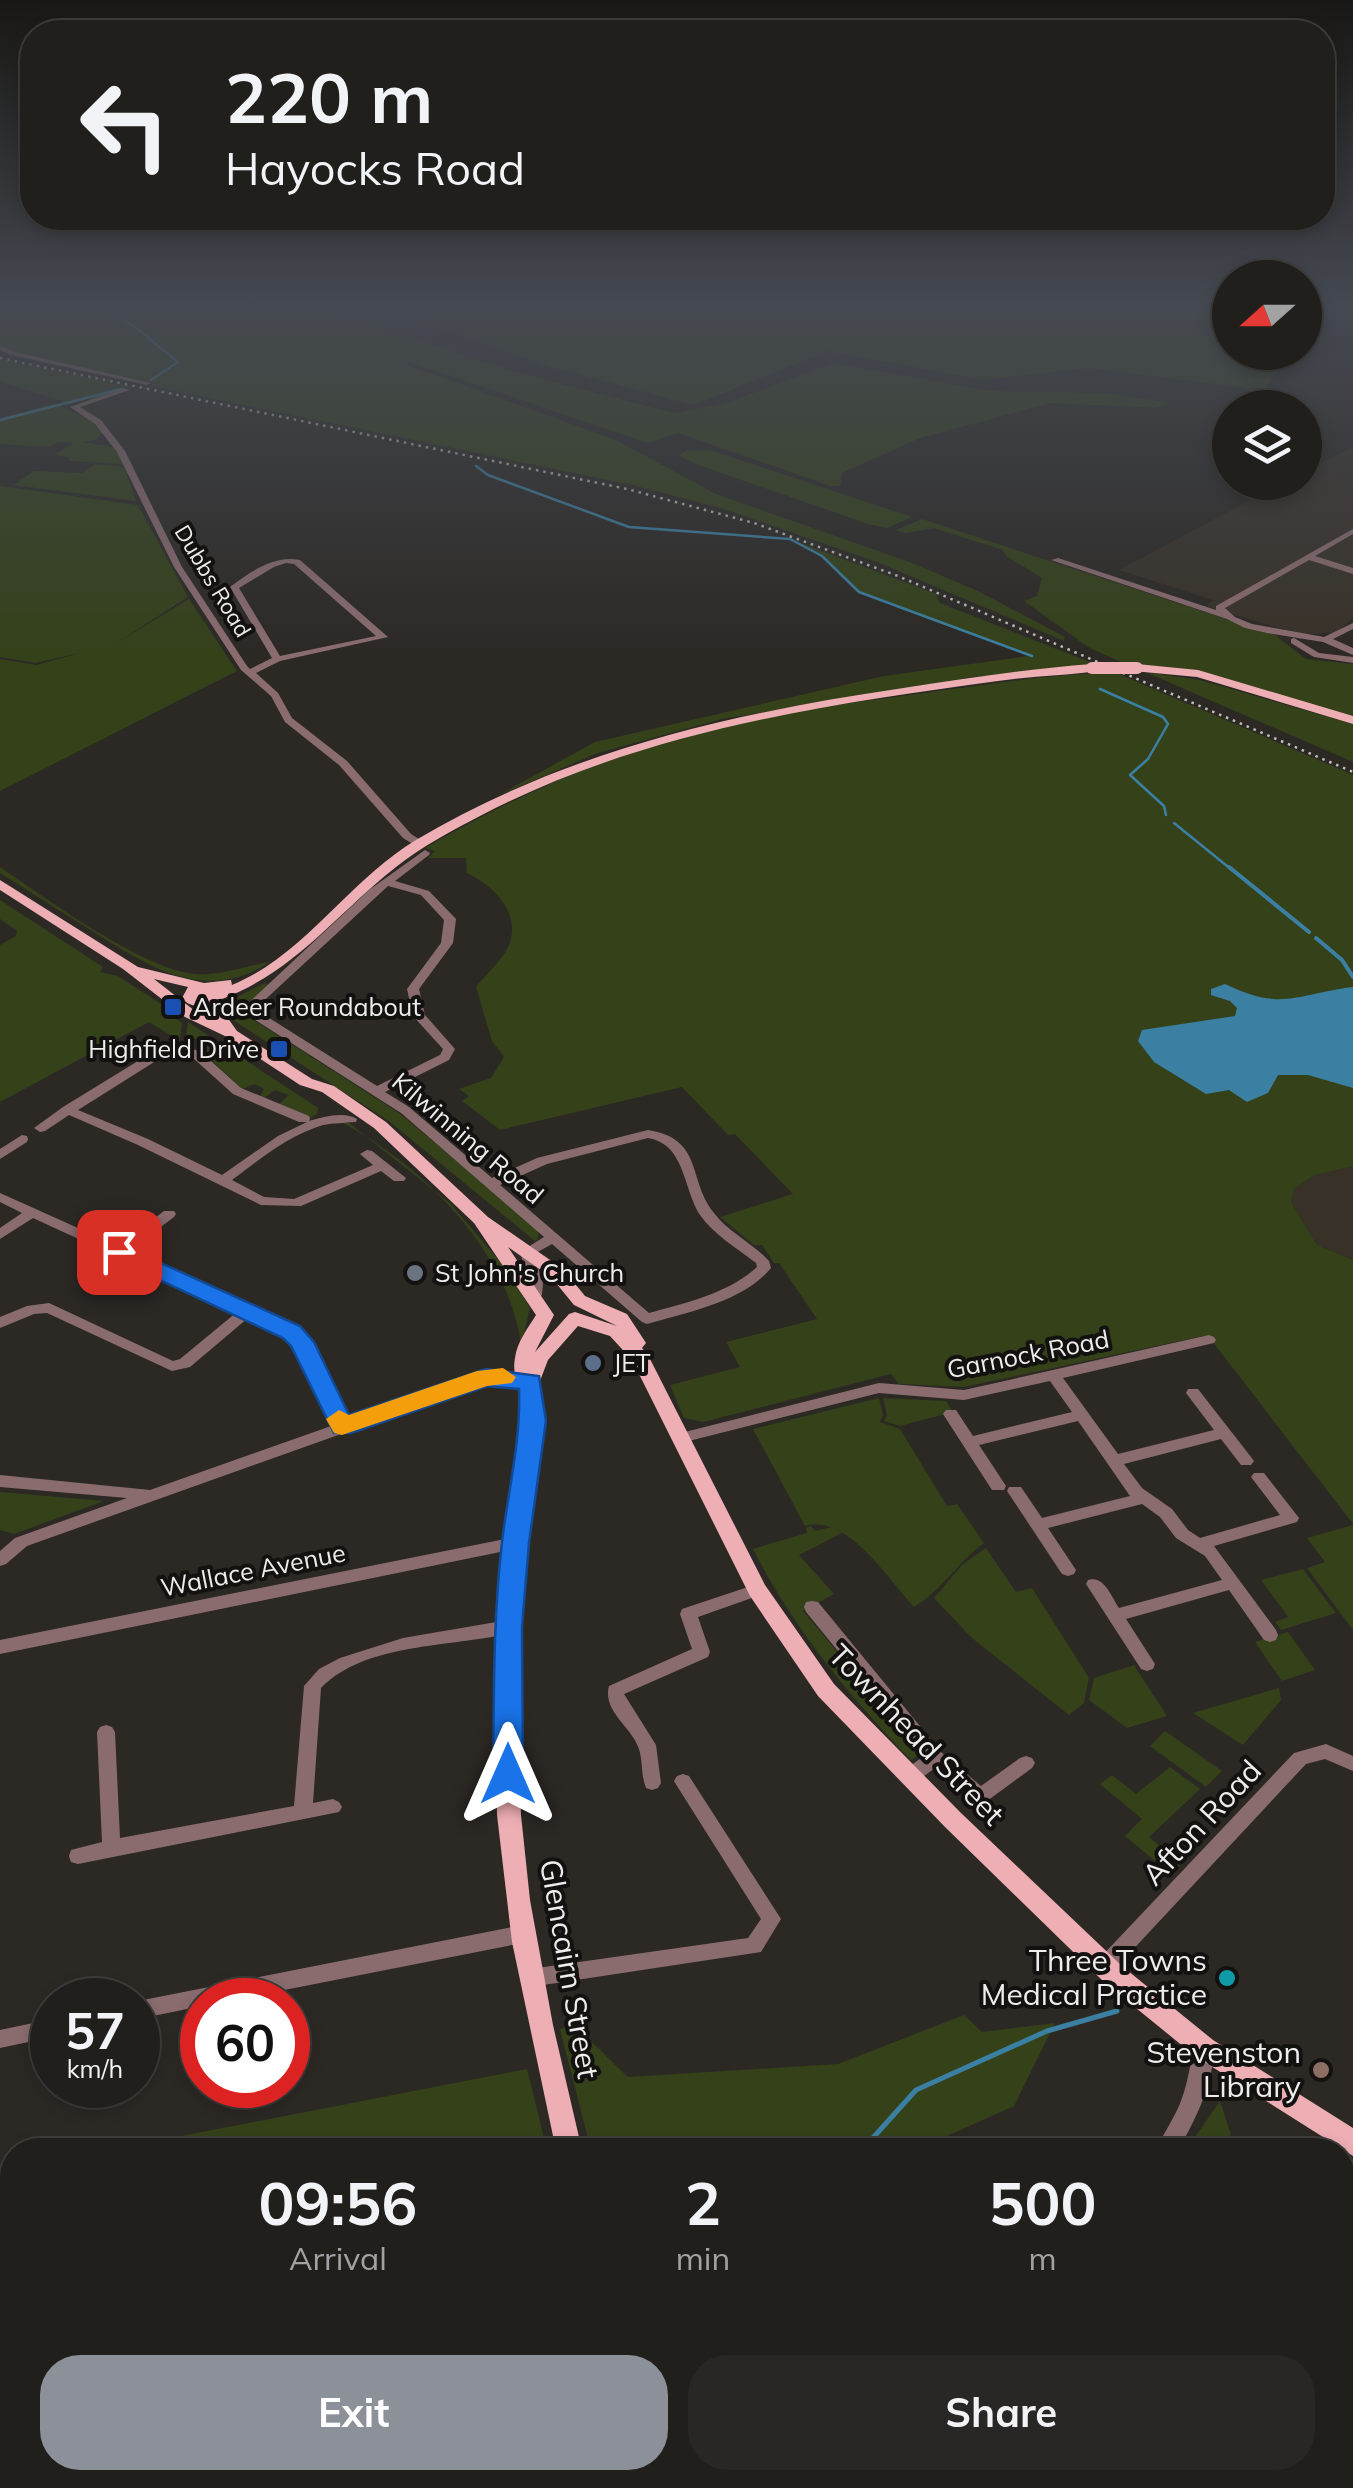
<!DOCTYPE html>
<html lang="en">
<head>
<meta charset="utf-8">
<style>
  :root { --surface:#211f1c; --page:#292725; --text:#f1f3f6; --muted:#a2a2a3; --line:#3e3d3b; --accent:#8c9099 }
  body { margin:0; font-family:Mulish,sans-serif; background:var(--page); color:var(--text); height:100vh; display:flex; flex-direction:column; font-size:38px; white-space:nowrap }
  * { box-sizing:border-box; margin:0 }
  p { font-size:32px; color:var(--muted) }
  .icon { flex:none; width:55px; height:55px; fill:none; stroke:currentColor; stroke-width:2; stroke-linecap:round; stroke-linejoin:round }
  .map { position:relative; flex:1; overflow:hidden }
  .panel { position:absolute; left:0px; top:2138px; width:1355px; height:352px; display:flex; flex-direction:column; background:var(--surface); border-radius:40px 40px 0 0; box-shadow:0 5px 15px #0003,0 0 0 2px var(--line) }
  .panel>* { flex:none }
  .hud { position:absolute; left:20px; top:20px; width:1315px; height:210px; border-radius:40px; box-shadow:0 5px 15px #0003,0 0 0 2px var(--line); background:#211f1c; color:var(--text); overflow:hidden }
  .needle { width:65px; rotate:249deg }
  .tools { position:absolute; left:1212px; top:260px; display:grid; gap:20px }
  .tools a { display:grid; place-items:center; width:110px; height:110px; border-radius:50%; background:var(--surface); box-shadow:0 5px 15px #0003,0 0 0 2px var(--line); font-size:50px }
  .speed { position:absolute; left:30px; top:1978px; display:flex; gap:20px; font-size:50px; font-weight:700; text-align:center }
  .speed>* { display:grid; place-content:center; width:130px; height:130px; border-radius:50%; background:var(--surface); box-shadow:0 5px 15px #0003,0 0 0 2px var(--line); line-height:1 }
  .speed small { font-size:25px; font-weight:400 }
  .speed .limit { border:15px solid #d22; background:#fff; color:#111 }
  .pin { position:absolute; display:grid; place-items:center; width:85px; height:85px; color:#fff; margin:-42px; border-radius:20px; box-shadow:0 5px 15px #0006 }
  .me { position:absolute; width:110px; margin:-55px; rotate:0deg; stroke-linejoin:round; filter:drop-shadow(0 0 8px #0008) }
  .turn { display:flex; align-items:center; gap:35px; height:210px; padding:0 40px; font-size:45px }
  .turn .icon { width:130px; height:130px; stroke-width:2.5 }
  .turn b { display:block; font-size:70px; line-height:85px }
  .eta { display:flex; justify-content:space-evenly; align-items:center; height:170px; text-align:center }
  .eta b { font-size:60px; font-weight:700; line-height:70px }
  .button { display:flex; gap:20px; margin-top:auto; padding:20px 40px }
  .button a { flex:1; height:115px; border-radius:40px; background:var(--accent); color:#fff; font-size:40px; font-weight:700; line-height:115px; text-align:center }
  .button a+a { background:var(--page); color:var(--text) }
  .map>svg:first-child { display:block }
  .built { fill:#383128 }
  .green { fill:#344119 }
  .water { fill:#3b80a3 }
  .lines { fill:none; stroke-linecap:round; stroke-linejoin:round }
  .stream-far2 { stroke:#3b80a3; stroke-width:2.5 }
  .stream-far1 { stroke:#3b80a3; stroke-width:4 }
  .stream { stroke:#3b80a3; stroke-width:5 }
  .minor { fill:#8a6c6f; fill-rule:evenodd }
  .major { fill:#edaeb4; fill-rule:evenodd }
  .rail { stroke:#c0beba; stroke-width:2.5; stroke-dasharray:2.5 5; stroke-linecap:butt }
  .major-bridge { stroke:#edaeb4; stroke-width:12 }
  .route { fill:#1a73e8; stroke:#114b97; stroke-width:2.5 }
  .slow { fill:#f59e0b }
  .transit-dot { fill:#1a4fb4; stroke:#131210; stroke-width:4 }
  .worship-dot { fill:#6b7280; stroke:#131210; stroke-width:4 }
  .service-dot { fill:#5c6f8a; stroke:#131210; stroke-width:4 }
  .culture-dot { fill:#0f9aa8; stroke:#131210; stroke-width:4 }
  .education-dot { fill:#8d6e63; stroke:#131210; stroke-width:4 }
  .labels { text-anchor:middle; stroke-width:8; stroke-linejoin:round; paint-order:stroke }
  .far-street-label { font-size:22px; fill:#efedea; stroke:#131210 }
  .poi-label { font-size:25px; fill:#efedea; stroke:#131210; text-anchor:start }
  .street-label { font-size:25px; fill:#efedea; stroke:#131210 }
  .near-street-label { font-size:30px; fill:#efedea; stroke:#131210 }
  .near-poi-label { font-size:30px; fill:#efedea; stroke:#131210; text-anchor:end }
</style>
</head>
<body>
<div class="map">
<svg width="1353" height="2488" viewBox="0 0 1353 2488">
  <rect width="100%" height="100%" fill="#2c2925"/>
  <g class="built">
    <polygon points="1353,447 1353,618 1337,632 1302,635 1206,606 1213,600 1119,570 1282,483 1305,482 1305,470"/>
    <polygon points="1353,1166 1353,1260 1317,1245 1291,1202 1294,1189 1315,1175"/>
  </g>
  <g class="green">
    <polygon points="0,306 313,306 523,374 674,413 727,403 833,363 990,391 1106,393 1172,403 1157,408 1051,403 920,438 842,473 840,486 831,486 678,433 648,443 410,362 404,364 616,440 716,494 912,563 978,591 1065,637 1064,641 877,562 721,508 632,485 147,385 160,384 17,354 0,345"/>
    <polygon points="460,306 1230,306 1230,352 1291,353 1264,390 1088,368 983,380 827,351 694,405 554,368 418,321"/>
    <polygon points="0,359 133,387 71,404 0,381"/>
    <polygon points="54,403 88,419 103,433 95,440 83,442 113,447 124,464 70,461 68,457 54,455 74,443 59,442 50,447 0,444 0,418"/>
    <polygon points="687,450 710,450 912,517 887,528 868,524 693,463 679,455"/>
    <polygon points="95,464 124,467 136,501 14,485 34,471 82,473"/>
    <polygon points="0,486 138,505 188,597 115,644 189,599 237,671 0,791 0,659 36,665 80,653 35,663 0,657"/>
    <polygon points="922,519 1275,635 1306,659 1353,664 1353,717 1186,669 1125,664 1088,647 1024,601 1037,596 1042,578 1006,556 1003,550 934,528 906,533 896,530"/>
    <polygon points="790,539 936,594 940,603 1095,664 972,677 722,719 598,753 499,795 595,742 884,676 1029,656 859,592 822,556"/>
    <path d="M 1114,672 L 1353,775 L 1353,1166 L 1315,1175 L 1294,1189 L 1291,1202 L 1317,1245 L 1353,1260 L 1353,1524 L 1209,1337 L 1203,1336 L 964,1387 L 899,1384 L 891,1374 L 703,1422 L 684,1418 L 670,1385 L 740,1367 L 726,1342 L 817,1319 L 779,1263 L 774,1263 L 762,1245 L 754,1245 L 720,1217 L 793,1194 L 735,1134 L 728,1135 L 682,1087 L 500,1130 L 462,1101 L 469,1096 L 459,1089 L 491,1078 L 504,1057 L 492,1041 L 476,987 C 486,974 505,958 510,942 C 520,911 492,885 467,873 L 466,858 L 428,858 L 435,851 L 425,848 C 503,803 582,766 669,739 C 741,717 820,707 894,697 C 968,687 1040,675 1114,672 Z"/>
    <polygon points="1145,672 1200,680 1353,724 1353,762"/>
    <path d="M 0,867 C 44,897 145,971 196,974 C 223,976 246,965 270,962 C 205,1005 148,966 92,931 C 61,912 31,892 0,873 Z"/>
    <polygon points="0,900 103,967 100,972 118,976 172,1011 169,1013 182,1023 180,1041 149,1022 0,1102 0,945 16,936 17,931 0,919"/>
    <polygon points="265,983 269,985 241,1012 399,1113 539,1230 538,1239 535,1241 390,1122 233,1020 227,1010 229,1001"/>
    <polygon points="188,1022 318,1108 317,1114 303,1122 279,1104 289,1095 275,1090 264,1098 260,1097 264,1089 255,1084 242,1089 201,1050 210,1043 198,1038 185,1042"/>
    <path d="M 339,1121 L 349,1123 L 450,1203 L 512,1276 L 530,1308 L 521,1346 C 510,1252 421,1163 339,1121 Z"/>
    <path d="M 879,1398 L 883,1415 L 880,1422 L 900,1429 L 947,1506 L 957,1504 L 984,1543 C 958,1562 941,1591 914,1607 C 886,1576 847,1514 805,1526 L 753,1429 Z"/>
    <polygon points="883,1398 946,1401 953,1412 900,1426 884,1421 887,1416"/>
    <polygon points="0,1492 104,1501 14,1534 0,1530"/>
    <polygon points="1353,1525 1353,1630 1307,1568 1325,1562 1307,1538"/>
    <path d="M 811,1526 L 815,1531 L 831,1527 L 842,1533 L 799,1555 L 834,1594 L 803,1611 L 922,1753 L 911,1760 C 849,1696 794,1629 753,1549 L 807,1533 L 806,1528 Z"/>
    <polygon points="986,1548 1016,1592 1032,1588 1089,1678 1084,1703 1069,1715 972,1638 934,1598 963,1564"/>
    <polygon points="1303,1569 1336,1613 1281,1630 1275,1622 1288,1617 1261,1580"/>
    <polygon points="1288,1632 1315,1670 1282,1681 1255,1642"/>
    <polygon points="1134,1665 1167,1716 1127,1728 1089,1700 1094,1678"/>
    <polygon points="1279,1688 1281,1700 1243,1745 1193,1713"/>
    <polygon points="1165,1731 1222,1771 1206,1787 1150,1746"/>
    <polygon points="1170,1767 1200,1789 1149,1837 1181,1864 1172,1875 1125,1836 1142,1819 1100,1784 1112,1775 1136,1794"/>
    <polygon points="964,2015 982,2032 1055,2023 1014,2106 916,2150 591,2150 560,2029 574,2025 628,2077 838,2064"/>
    <polygon points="527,2069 547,2150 109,2150"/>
    <polygon points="1220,2101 1231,2135 1222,2139 1218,2150 1186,2150"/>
    <polygon points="12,2169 12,2246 0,2248 0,2171"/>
  </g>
  <path class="water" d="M 1225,984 C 1283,1012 1295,994 1353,987 L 1353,1088 L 1308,1075 L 1278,1075 L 1268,1093 L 1247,1102 L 1229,1090 L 1206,1094 L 1154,1062 L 1138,1041 L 1142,1030 L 1235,1016 L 1237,1008 L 1230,1001 L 1211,995 L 1211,989 Z"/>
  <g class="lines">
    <g class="stream-far2">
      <polyline points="101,306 135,327 178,362 151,380"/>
      <polyline points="0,420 121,389"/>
      <polyline points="476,466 488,475 629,527 790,539 822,556 859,592 1032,656"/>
      <polyline points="1100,689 1163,717 1168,724 1148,759 1130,775 1164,806 1166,815"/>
      <polyline points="1174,823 1232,870"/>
    </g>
    <g class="stream-far1">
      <polyline points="1229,867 1309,932"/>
      <polyline points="1316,938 1342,960 1353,977"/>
    </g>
    <g class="stream">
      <polyline points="862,2150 916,2090 1047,2031 1117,2011"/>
      <polyline points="0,2232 12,2230"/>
    </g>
    <g class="minor">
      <polygon points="236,306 273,309 298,306 273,313"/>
      <polygon points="0,345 15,352 151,383 147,385 11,355 0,350"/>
      <path d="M 123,388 L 130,390 L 80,407 L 101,420 L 125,451 L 182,567 L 247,666 L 250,669 L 272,658 L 230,587 C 250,572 274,555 300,560 L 388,637 L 280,661 L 256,673 L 278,693 L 292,718 L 347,761 L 411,834 L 424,842 L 424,846 L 416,846 L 403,838 L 339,765 L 285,722 L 271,696 L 241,670 L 174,567 L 117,452 L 95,424 L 70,407 ZM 286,563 L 294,564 L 376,636 L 280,656 L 239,588 L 274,567 Z"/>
      <polygon points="1353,529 1353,534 1315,556 1353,568 1353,574 1309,560 1225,608 1235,617 1252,624 1324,637 1353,623 1353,629 1333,639 1353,648 1353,655 1323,642 1267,633 1245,628 1227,619 1051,560 1058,558 1216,610 1216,606"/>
      <polygon points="1294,638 1319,653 1353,657 1353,663 1314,657 1291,643 1291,639"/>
      <path d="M 425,850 L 430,853 L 429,855 L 395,881 L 429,891 L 456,919 L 453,943 L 419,989 L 425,1015 L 455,1049 L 449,1060 L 385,1092 L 409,1107 L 492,1178 L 537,1158 L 648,1130 C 704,1139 687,1179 714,1213 C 729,1233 753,1243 769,1261 L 771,1268 C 743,1302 688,1312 647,1324 L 642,1322 L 552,1244 L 534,1254 L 543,1283 L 542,1295 L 535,1300 L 530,1298 L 528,1295 L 529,1283 L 520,1252 L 544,1237 L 401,1113 L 244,1013 L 242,1010 L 244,1007 L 369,890 ZM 388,886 L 421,895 L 444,920 L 441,943 L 407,989 L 413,1016 L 443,1049 L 440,1055 L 377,1086 L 255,1009 ZM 648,1138 C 685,1144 683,1188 700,1215 C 714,1235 737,1248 756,1263 L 757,1267 C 729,1293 686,1303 649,1313 L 500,1185 L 547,1164 Z"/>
      <path d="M 177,1043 L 201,1052 L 241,1088 L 309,1116 L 310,1119 L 309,1121 C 323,1117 344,1111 357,1119 L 356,1122 C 345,1123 334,1123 323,1125 C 289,1135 260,1159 232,1180 L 264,1197 L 294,1199 L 373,1165 L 360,1154 L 367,1150 L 372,1151 L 406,1178 L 404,1181 L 394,1181 L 381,1171 L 301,1206 L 261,1205 L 138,1145 L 69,1115 L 45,1131 L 40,1132 L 34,1128 L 63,1107 L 151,1053 ZM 177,1051 L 193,1058 L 233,1094 L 299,1122 L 307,1122 L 278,1136 L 222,1175 L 148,1139 L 78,1110 L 159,1059 Z"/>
      <polygon points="22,1135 27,1136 28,1139 27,1142 0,1159 0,1149"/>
      <polygon points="0,1193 118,1246 164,1211 174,1211 176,1214 174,1217 129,1251 297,1329 308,1342 347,1421 486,1372 531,1377 536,1378 538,1382 536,1386 531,1387 487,1382 27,1546 6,1564 0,1566 0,1551 15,1538 127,1498 0,1487 0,1475 150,1490 334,1425 295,1344 287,1335 248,1318 190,1367 172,1371 47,1313 34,1314 0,1328 0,1317 27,1306 49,1303 173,1361 180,1359 237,1312 33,1218 0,1239 0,1228 22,1213 0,1202"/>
      <path d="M 1209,1335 L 1214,1337 L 1216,1340 L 1214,1343 L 1063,1378 L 1118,1454 L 1214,1430 L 1186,1393 L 1188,1389 L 1198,1389 L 1251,1457 L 1254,1461 L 1251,1465 L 1241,1465 L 1221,1439 L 1124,1464 L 1142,1488 L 1172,1509 L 1188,1530 L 1200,1538 L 1280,1515 L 1251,1477 L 1254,1473 L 1264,1473 L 1299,1518 L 1297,1522 L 1214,1546 L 1276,1630 L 1278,1635 L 1276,1640 L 1270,1642 L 1264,1640 L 1229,1590 L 1126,1619 L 1155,1664 L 1153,1669 L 1147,1671 L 1141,1669 L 1086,1584 L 1088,1580 C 1104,1575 1111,1596 1119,1608 L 1222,1580 L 1205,1556 L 1176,1538 L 1160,1517 L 1142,1504 L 1048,1528 L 1076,1570 L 1074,1574 L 1068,1576 L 1062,1574 L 1007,1491 L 1009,1487 L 1021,1487 L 1042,1518 L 1130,1496 L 1078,1421 L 979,1445 L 1006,1486 L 1004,1490 L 992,1490 L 943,1414 L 946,1410 L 956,1410 L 973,1436 L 1072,1412 L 1050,1381 L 964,1400 L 879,1393 L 681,1443 L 676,1442 L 673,1438 L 676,1434 L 681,1433 L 879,1383 L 964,1390 Z"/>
      <polygon points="515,1537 521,1539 523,1543 521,1547 515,1549 0,1654 0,1640"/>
      <path d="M 757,1584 L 763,1586 L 765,1590 L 763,1594 L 698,1617 L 710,1652 L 708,1657 L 624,1694 L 656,1745 L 661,1783 L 658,1788 L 652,1790 L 646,1788 C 641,1776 643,1762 639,1749 C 632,1727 602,1711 609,1686 L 692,1649 L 680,1614 L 682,1609 Z"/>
      <path d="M 812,1601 L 818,1602 L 942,1753 L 981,1786 L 1020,1758 L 1026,1756 L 1032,1758 L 1035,1763 L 1032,1768 L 987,1801 L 981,1804 L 975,1801 L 935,1768 C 925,1775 915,1785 903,1781 L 900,1776 L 903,1771 L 924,1756 L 806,1612 L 804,1607 L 806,1602 Z"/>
      <path d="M 508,1620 L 514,1622 L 516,1627 L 514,1632 C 455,1648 367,1641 321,1688 L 313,1803 L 333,1799 L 339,1802 L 342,1807 L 339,1812 L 78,1864 L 71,1862 L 69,1856 L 71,1850 L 102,1842 L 97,1732 L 100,1727 L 106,1725 L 112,1727 L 115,1732 L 120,1838 L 294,1806 L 304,1686 L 319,1669 L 340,1658 L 403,1638 Z"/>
      <polygon points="1326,1744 1353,1756 1353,1771 1325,1759 1306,1764 1112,1972 1105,1975 1098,1972 1095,1966 1098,1960 1294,1753"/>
      <polygon points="683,1774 689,1776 781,1919 761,1952 530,1987 523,1984 520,1978 523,1972 530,1969 748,1938 761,1919 677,1786 674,1781 677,1776"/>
      <polygon points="522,1925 529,1928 532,1934 529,1940 522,1943 234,2000 202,2000 202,2006 138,2019 138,2001"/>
      <polygon points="52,2019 52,2037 0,2048 0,2030"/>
      <path d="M 1204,2039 L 1211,2041 C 1221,2070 1193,2125 1178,2150 L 1156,2150 C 1164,2132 1176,2116 1182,2098 C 1189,2080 1190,2059 1197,2041 Z"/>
      <polygon points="1060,2478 1097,2478 1093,2486 1089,2488 1051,2488 1055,2480"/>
      <polygon points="1158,2478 1181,2478 1185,2488 1161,2488"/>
    </g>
    <g class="major">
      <path d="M 1092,664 L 1098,668 L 1096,671 C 1064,676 1031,676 998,681 C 821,705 640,732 480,816 C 451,831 421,847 396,867 C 336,914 296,971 222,999 L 227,1017 L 237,1031 L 312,1079 L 334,1086 L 386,1122 L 488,1217 L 563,1269 L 585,1296 L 627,1314 L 646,1343 L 642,1348 L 649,1357 L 765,1585 L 834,1684 L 961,1813 L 1122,1966 L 1213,2040 L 1353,2128 L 1353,2156 L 1195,2056 L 1104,1982 L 945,1827 L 818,1696 L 750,1596 L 632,1360 L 610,1336 L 578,1326 L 548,1360 L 538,1386 L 542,1421 L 524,1573 L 517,1718 L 521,1815 L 530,1900 L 553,2025 L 582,2150 L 556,2150 L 512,1942 L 497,1815 L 495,1718 L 499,1621 L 523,1421 C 523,1400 511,1377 515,1358 C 517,1342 528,1328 536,1315 L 474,1223 L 374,1128 L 322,1092 L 300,1085 L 227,1037 L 185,1017 L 123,969 L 0,890 L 0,880 L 138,967 L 204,983 L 231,980 L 232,985 C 305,955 349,880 416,840 C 564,752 728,714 897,689 C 962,679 1026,669 1092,664 ZM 154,979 L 188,987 L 182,998 C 189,1007 199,1007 208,1004 L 213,1019 L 195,1011 ZM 508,1247 L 551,1277 L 574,1305 L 617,1326 L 575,1312 L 569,1314 L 535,1352 L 554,1315 Z"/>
      <polygon points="1137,664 1198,670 1353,716 1353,724 1197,677 1133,671 1131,668"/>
      <polygon points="645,2478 675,2478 679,2488 649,2488"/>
    </g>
    <polyline class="rail" points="0,358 627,489 754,523 898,576 1353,772"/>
    <polyline class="major-bridge" points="1092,668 1137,668"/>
  </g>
  <linearGradient id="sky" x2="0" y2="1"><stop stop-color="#181714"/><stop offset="0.47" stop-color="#454951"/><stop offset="1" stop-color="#454951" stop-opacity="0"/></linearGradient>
  <rect width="1353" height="654" fill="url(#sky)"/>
  <path class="route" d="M 119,1244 L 300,1326 L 314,1342 L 349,1415 L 486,1369 L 539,1376 L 546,1421 L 529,1543 L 522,1627 L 523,1774 L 519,1783 L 508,1786 L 498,1783 L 493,1774 C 494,1697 493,1619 502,1542 C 508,1491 521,1441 519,1389 L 487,1386 L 351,1433 L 334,1433 L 291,1346 L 283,1338 L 111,1257 L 107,1252 L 111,1247 Z"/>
  <polygon class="slow" points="503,1368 516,1377 512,1383 487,1386 342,1435 334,1433 326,1419 339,1410 349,1415 477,1371"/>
  <g class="transit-dot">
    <rect x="163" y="997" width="20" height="20" rx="5"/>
    <rect x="269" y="1039" width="20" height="20" rx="5"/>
  </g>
  <circle class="worship-dot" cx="415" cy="1273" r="10"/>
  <circle class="service-dot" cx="593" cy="1363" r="10"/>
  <circle class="culture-dot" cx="1227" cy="1978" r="10"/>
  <circle class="education-dot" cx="1321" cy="2070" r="10"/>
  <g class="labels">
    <g class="far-street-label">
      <text transform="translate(213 581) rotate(59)" y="8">Dubbs Road</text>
    </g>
    <g class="poi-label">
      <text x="193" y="1016">Ardeer Roundabout</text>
      <text x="259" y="1058" text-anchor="end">Highfield Drive</text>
      <text x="435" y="1282">St John's Church</text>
      <text x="613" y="1372">JET</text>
    </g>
    <g class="street-label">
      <text transform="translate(468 1138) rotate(40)" y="9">Kilwinning Road</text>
      <text transform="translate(1028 1354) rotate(-11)" y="9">Garnock Road</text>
      <text transform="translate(253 1570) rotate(-11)" y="9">Wallace Avenue</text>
    </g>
    <g class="near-street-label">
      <text transform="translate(916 1735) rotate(46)" y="10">Townhead Street</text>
      <text transform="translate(1202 1823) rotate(-47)" y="10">Afton Road</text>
      <text transform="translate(569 1969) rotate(80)" y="10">Glencairn Street</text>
    </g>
    <g class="near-poi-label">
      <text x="1207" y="1971">Three Towns<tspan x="1207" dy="34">Medical Practice</tspan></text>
      <text x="1301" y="2063">Stevenston<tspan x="1301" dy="34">Library</tspan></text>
    </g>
  </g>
</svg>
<div class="tools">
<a><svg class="needle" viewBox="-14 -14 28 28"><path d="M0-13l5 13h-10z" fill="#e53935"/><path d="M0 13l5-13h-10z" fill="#a2a2a3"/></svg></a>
<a><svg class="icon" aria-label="layers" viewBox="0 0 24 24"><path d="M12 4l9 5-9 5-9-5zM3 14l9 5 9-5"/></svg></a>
</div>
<div class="speed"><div>57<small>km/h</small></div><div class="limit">60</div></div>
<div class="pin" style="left:119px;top:1252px;background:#d93025"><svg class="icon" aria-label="arrive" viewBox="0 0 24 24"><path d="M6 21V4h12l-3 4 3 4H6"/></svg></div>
<svg class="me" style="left:508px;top:1774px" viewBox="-20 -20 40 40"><path d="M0-17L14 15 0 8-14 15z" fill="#1a73e8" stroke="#fff" stroke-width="4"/></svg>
<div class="hud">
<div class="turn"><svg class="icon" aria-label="left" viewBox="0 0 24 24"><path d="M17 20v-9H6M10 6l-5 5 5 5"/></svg><div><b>220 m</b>Hayocks Road</div></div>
</div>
<section class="panel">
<div class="eta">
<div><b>09:56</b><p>Arrival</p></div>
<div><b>2</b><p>min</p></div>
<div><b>500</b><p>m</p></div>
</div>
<div class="button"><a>Exit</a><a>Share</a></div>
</section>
</div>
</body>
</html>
